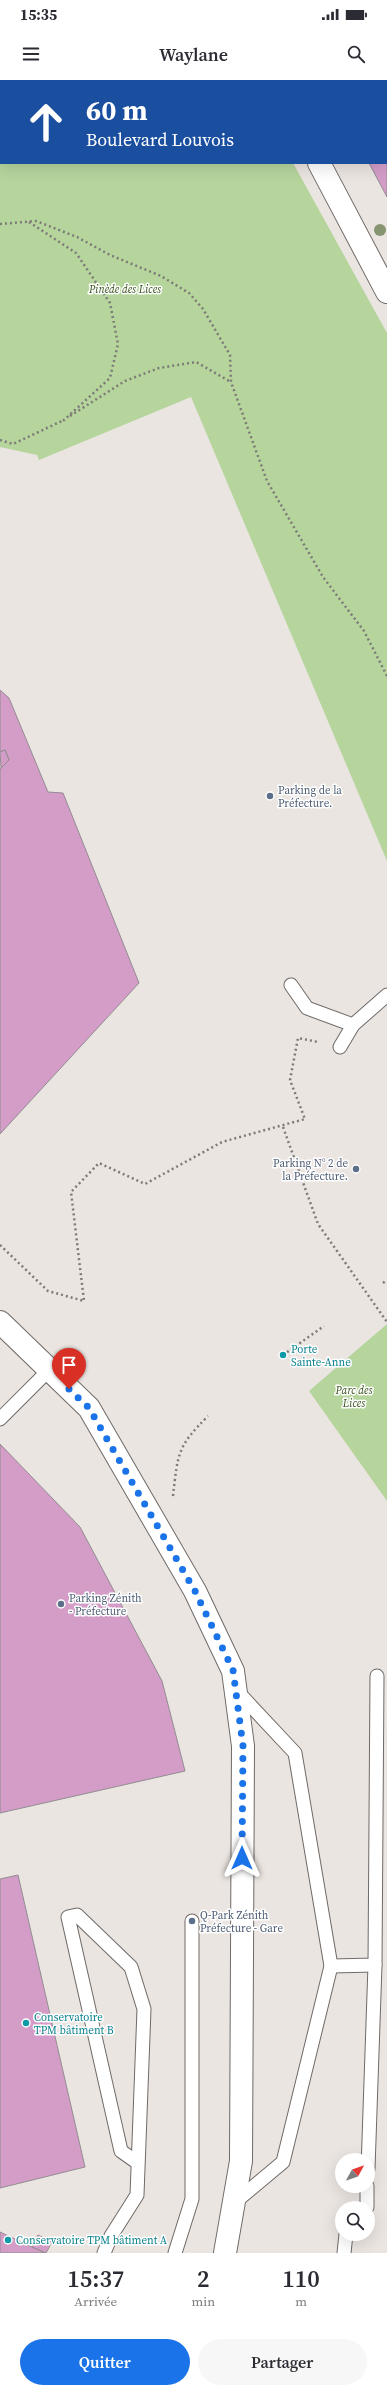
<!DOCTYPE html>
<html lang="fr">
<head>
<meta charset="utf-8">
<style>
  :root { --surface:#fff; --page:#f7f7f7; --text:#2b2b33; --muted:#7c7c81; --accent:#1a73e8 }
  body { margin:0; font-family:"Source Serif 4",serif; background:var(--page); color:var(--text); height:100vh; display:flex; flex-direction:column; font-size:15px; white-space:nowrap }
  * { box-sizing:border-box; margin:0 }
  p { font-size:13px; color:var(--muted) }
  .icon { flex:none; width:22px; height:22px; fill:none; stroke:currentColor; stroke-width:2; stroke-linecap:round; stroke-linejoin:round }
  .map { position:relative; height:2173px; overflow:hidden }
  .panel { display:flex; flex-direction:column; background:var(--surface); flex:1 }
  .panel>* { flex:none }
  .guide { position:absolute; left:0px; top:0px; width:387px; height:84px; box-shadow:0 4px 16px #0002; background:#1a4fa0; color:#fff; overflow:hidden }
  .needle { width:26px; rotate:50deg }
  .tools { position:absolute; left:335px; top:2073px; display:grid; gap:8px }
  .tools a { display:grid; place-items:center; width:40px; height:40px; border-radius:50%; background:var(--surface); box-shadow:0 4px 16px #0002; font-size:20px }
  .pin { position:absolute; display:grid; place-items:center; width:34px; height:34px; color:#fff; margin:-41px -17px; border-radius:50% 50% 50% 0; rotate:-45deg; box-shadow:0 0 4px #0007 }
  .pin .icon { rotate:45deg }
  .me { position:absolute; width:44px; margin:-22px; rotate:0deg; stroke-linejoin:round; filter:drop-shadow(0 0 3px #0008) }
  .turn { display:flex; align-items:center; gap:14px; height:84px; padding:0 20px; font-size:18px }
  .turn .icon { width:52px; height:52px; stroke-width:2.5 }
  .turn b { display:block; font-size:28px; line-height:34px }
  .eta { display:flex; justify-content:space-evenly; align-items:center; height:68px; text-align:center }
  .eta b { font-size:24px; font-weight:600; line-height:28px }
  .button { display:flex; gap:8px; margin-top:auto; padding:8px 20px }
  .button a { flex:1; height:46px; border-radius:24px; background:var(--accent); color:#fff; font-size:16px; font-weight:600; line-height:46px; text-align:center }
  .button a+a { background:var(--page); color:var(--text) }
  .status { display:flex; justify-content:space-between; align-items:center; height:28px; padding:0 20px; background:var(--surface); direction:ltr }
  .status svg { height:11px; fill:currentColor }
  header { display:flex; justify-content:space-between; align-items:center; height:52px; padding:0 20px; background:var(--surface); font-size:18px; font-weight:600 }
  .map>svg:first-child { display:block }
  .green { fill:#b5d59d }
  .building { fill:#d39dc8; stroke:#928d91 }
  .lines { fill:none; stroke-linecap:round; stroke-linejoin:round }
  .service-casing { stroke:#706a67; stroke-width:15 }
  .minor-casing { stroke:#706a67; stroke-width:24 }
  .tertiary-casing { stroke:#706a67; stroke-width:24 }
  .primary-casing { stroke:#706a67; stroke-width:24 }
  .path { stroke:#7e7a77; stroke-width:2.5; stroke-dasharray:2 3; stroke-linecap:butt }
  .service { stroke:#fff; stroke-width:13 }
  .minor { stroke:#fff; stroke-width:22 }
  .tertiary { stroke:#fff; stroke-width:22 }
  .primary { stroke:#fff; stroke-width:22 }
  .tree { fill:#879472 }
  .route { stroke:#1a73e8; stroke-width:7; stroke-dasharray:0 12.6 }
  .service-dot { fill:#5c6f8a; stroke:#fff; stroke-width:1.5 }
  .culture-dot { fill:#0f9aa8; stroke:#fff; stroke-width:1.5 }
  .labels { text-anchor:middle; stroke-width:3; stroke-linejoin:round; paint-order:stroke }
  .park-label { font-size:11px; font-style:italic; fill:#355217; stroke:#fff }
  .service-label { font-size:11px; fill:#4e5e75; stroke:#fff; text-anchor:start }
  .culture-label { font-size:11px; fill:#0d838f; stroke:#fff; text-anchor:start }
</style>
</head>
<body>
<div class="status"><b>15:35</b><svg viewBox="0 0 49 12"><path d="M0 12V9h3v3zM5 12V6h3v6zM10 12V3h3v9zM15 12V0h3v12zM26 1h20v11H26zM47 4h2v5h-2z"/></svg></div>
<header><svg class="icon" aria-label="menu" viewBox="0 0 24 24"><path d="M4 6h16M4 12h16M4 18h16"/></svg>Waylane<svg class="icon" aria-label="search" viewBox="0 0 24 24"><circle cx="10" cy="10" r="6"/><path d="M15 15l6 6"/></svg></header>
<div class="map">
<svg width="387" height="2173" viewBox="0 0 387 2173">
  <rect width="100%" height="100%" fill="#ebe5e1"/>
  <g class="green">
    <polygon points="0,0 92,1 1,1 1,83 293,83 387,253 387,781 191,317 39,380 37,375 0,367"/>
    <polygon points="387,1244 387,1421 309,1311"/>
  </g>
  <g class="building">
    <polygon points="356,0 387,0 387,32 386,1"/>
    <polygon points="387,48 387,117 369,83 386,83"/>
    <polygon points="0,610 9,618 48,712 63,713 139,903 0,1054 0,689 9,680 5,670 0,672"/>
    <polygon points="5,670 9,680 1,688 0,672"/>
    <polygon points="0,1364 80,1447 162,1601 185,1691 0,1733"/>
    <polygon points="18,1795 85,2087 0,2108 0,1799"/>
    <polygon points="0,2152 32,2167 45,2173 0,2173"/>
    <polygon points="38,2155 52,2162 46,2173 32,2167"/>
  </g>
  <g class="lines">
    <defs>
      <g id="service">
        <polyline points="291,905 307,928 353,945 387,915"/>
        <polyline points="340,967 353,945"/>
        <polyline points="0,1339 49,1290"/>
        <polyline points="331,1886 375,1885 377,1596"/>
        <polyline points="368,2089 375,1885"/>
        <polyline points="234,2123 283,2082 331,1886 295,1673 237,1611"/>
        <polyline points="364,2128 367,2127 367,2106"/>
        <polyline points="104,2173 111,2156 137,2115 144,1929 131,1887 77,1835 68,1837 121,2071 138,2083"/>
        <polyline points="175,2173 192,2119 192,1841"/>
        <polyline points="344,2173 346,2154"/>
      </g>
      <polyline id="minor" points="301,1 301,0"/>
      <g id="tertiary">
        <polyline points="161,0 164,1"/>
        <polyline points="319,83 387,212"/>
      </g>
      <polyline id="primary" points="0,1242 89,1328 195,1511 233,1591 243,1666 241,2081 225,2173"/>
    </defs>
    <use href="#service" class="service-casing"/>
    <use href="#minor" class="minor-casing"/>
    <use href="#tertiary" class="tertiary-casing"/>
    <use href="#primary" class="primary-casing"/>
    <g class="path">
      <polyline points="29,142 76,173 110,223 118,264 110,298 63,341"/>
      <polyline points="0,144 36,141 77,157 110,175 161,196 189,213 203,229 230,275 231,302 267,401 323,497 364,551 387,596"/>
      <polyline points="70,336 125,301 159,288 196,282 231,302"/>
      <polyline points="0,360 13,364 64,340"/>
      <polyline points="283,1047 318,1144 387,1242"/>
      <polyline points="0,1165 48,1211 84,1221 71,1112 99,1083 145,1104 222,1062 305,1039 290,1000 298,958 318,962"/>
      <polyline points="383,1203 387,1200"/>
      <polyline points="283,1275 324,1246"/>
      <path d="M 173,1416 C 178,1373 177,1367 208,1336"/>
    </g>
    <use href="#service" class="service"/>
    <use href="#minor" class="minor"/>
    <use href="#tertiary" class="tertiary"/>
    <use href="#primary" class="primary"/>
  </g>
  <circle class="tree" cx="380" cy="150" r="6"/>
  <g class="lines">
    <polyline class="route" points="69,1309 89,1328 195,1511 233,1590 243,1666 242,1778"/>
  </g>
  <g class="service-dot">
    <circle cx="270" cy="716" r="4"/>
    <circle cx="356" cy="1089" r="4"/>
    <circle cx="61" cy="1524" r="4"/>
    <circle cx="192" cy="1841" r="4"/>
  </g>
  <g class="culture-dot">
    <circle cx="283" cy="1275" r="4"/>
    <circle cx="26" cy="1943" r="4"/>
    <circle cx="8" cy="2160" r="4"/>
  </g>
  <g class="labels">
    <g class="park-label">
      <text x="125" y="213">Pinède des Lices</text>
      <text x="354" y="1314">Parc des<tspan x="354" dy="13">Lices</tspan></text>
    </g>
    <g class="service-label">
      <text x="278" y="714">Parking de la<tspan x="278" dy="13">Préfecture.</tspan></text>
      <text x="348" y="1087" text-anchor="end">Parking N° 2 de<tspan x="348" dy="13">la Préfecture.</tspan></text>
      <text x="69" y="1522">Parking Zénith<tspan x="69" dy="13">- Préfecture</tspan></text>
      <text x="200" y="1839">Q-Park Zénith<tspan x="200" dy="13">Préfecture - Gare</tspan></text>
    </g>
    <g class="culture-label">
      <text x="291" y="1273">Porte<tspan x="291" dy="13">Sainte-Anne</tspan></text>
      <text x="34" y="1941">Conservatoire<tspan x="34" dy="13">TPM bâtiment B</tspan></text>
      <text x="16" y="2164">Conservatoire TPM bâtiment A</text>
    </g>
  </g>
</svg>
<div class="tools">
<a><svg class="needle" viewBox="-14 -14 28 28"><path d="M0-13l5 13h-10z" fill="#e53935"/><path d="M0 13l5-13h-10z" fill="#7c7c81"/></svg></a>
<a><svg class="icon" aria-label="search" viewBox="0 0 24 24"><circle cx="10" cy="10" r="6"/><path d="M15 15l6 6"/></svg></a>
</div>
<div class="pin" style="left:69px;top:1309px;background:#d93025"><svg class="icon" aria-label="arrive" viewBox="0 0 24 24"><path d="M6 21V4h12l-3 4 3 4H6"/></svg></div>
<svg class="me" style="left:242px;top:1778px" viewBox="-20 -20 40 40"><path d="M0-17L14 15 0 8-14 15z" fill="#1a73e8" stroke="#fff" stroke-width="4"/></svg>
<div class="guide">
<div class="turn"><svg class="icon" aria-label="ahead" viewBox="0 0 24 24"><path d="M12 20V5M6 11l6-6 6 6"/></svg><div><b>60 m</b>Boulevard Louvois</div></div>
</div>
</div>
<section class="panel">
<div class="eta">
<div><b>15:37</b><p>Arrivée</p></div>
<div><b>2</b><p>min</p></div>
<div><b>110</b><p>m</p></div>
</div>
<div class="button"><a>Quitter</a><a>Partager</a></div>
</section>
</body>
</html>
